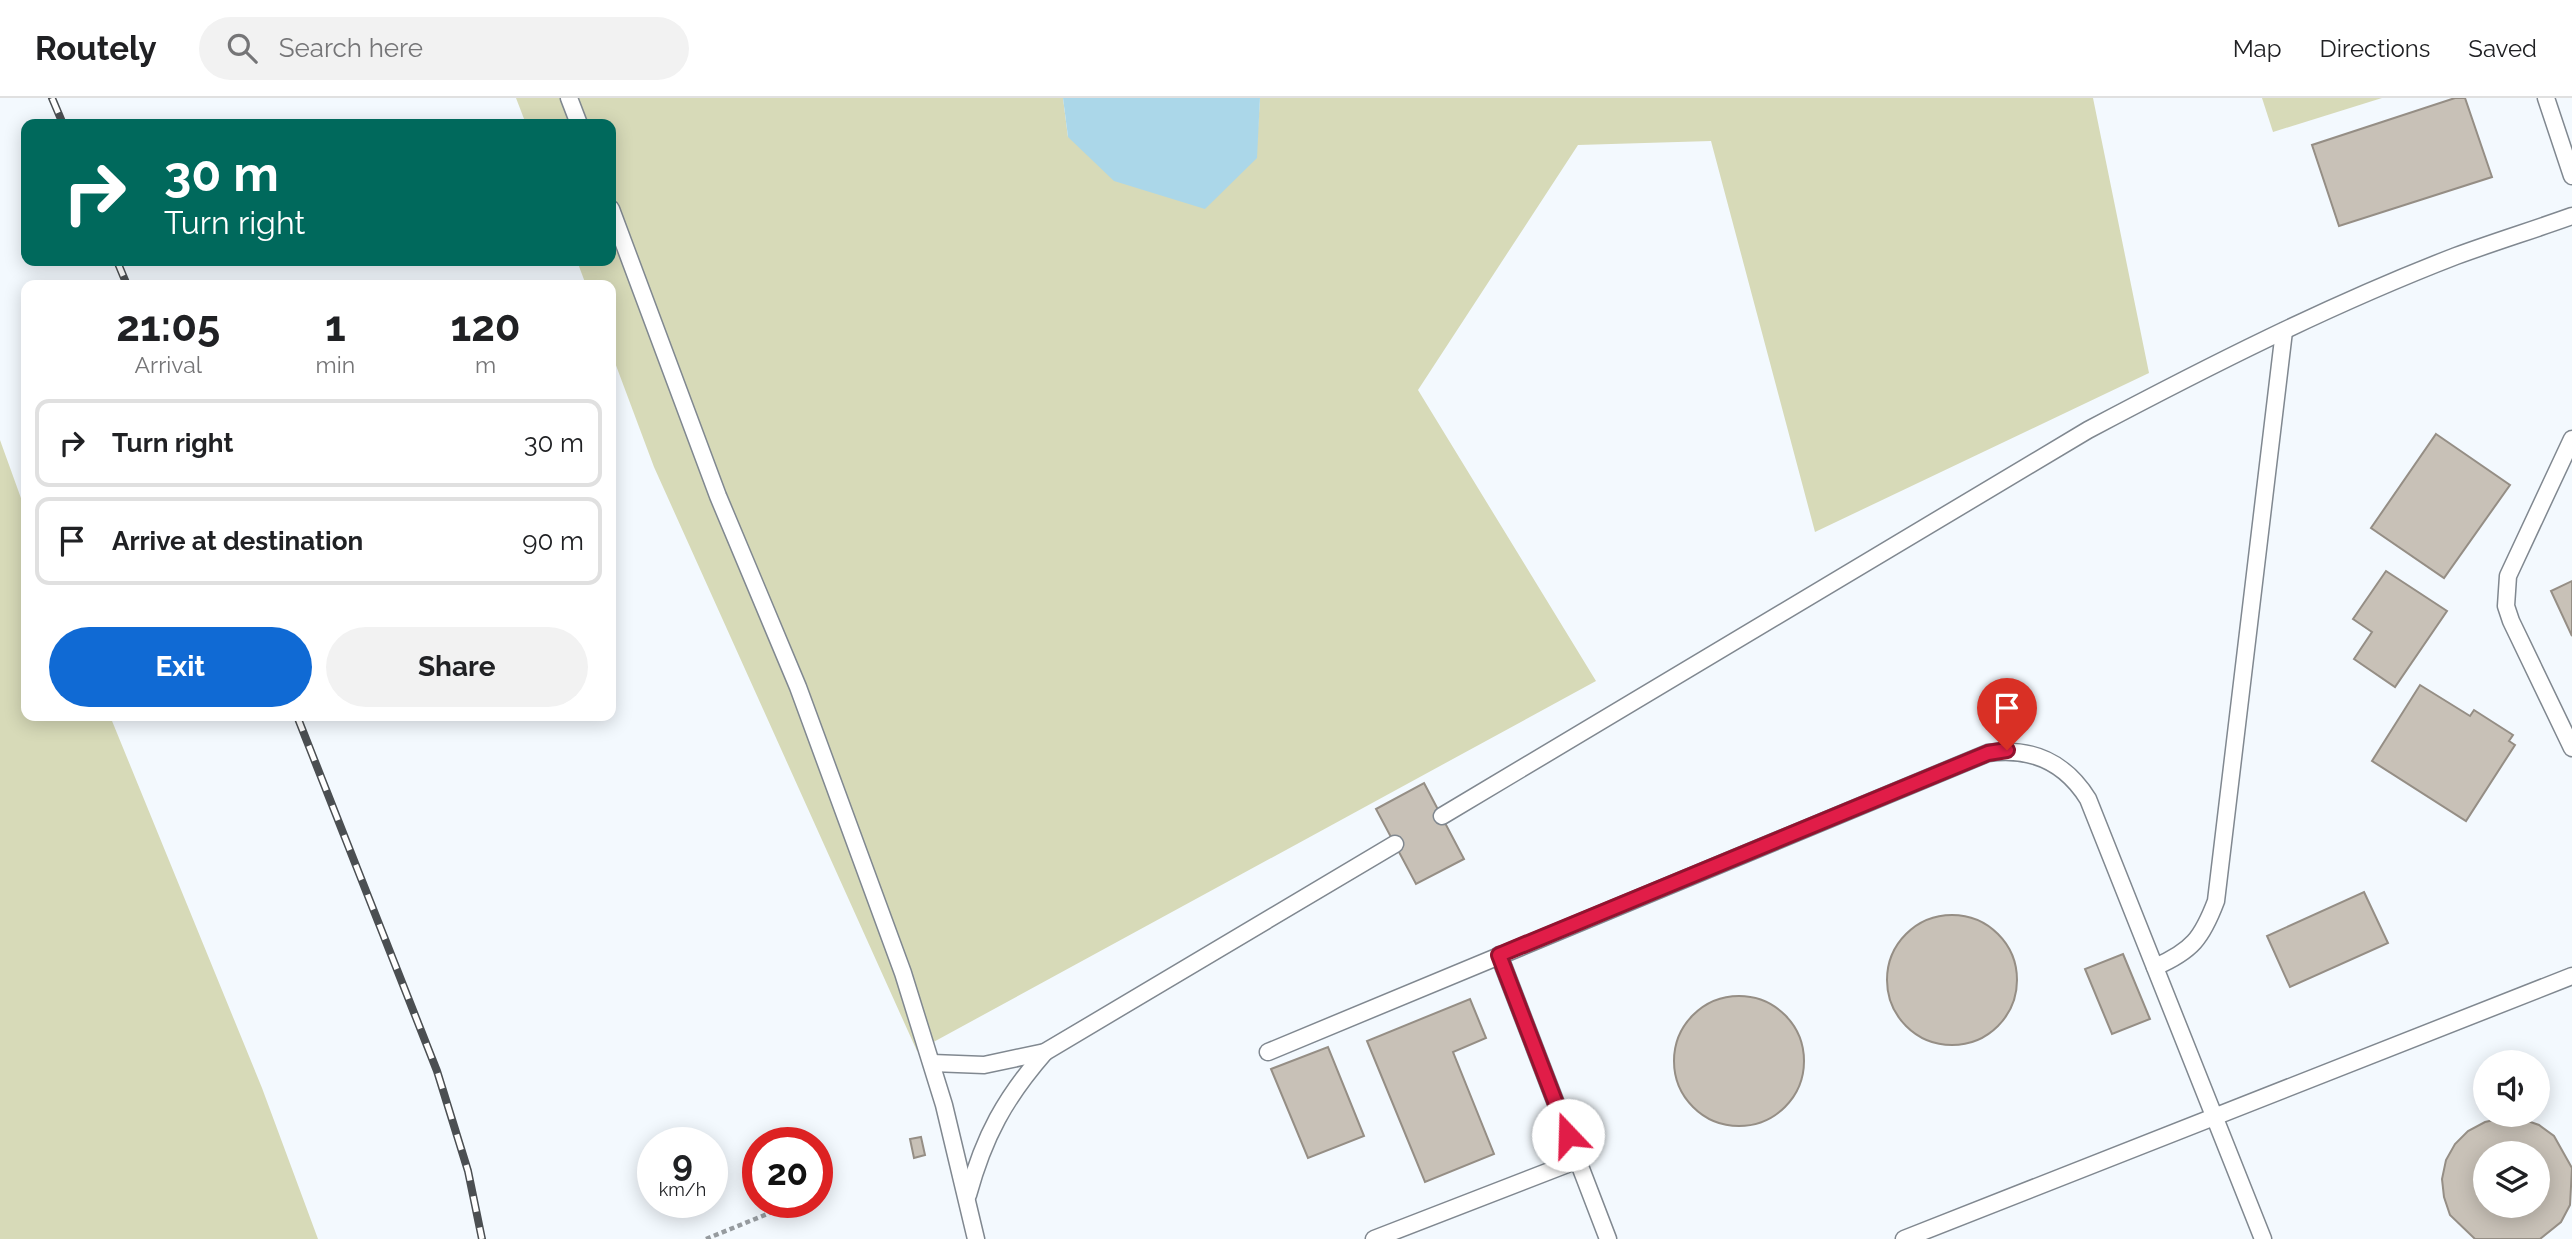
<!DOCTYPE html>
<html lang="en">
<head>
<meta charset="utf-8">
<style>
  :root { --surface:#fff; --page:#f2f2f2; --text:#202124; --muted:#757577; --line:#e0e0e0; --accent:#106ad4 }
  body { margin:0; font-family:Raleway,sans-serif; background:var(--page); color:var(--text); height:100vh; display:flex; flex-direction:column; font-size:26px; white-space:nowrap }
  * { box-sizing:border-box; margin:0 }
  p { font-size:23px; color:var(--muted) }
  .icon { flex:none; width:38px; height:38px; fill:none; stroke:currentColor; stroke-width:2; stroke-linecap:round; stroke-linejoin:round }
  .map { position:relative; flex:1; overflow:hidden }
  .panel { position:absolute; left:21px; top:182px; width:595px; height:441px; display:flex; flex-direction:column; background:var(--surface); border-radius:14px; box-shadow:0 4px 18px #0003 }
  .panel>* { flex:none }
  .guide { position:absolute; left:21px; top:21px; width:595px; height:147px; border-radius:14px; box-shadow:0 4px 18px #0003; background:#00695c; color:#fff; overflow:hidden }
  .controls { position:absolute; left:2473px; top:952px; display:grid; gap:14px }
  .controls a { display:grid; place-items:center; width:77px; height:77px; border-radius:50%; background:var(--surface); box-shadow:0 4px 18px #0003; font-size:35px }
  .speed { position:absolute; left:637px; top:1029px; display:flex; gap:14px; font-size:35px; font-weight:700; text-align:center }
  .speed>* { display:grid; place-content:center; width:91px; height:91px; border-radius:50%; background:var(--surface); box-shadow:0 4px 18px #0003; line-height:1 }
  .speed small { font-size:18px; font-weight:400 }
  .speed .limit { border:10px solid #d22; background:#fff; color:#111 }
  .pin { position:absolute; display:grid; place-items:center; width:60px; height:60px; color:#fff; margin:-72px -30px; border-radius:50% 50% 50% 0; rotate:-45deg; box-shadow:0 0 7px #0007 }
  .pin .icon { rotate:45deg }
  .me { position:absolute; width:77px; margin:-38px; rotate:339deg; stroke-linejoin:round; filter:drop-shadow(0 0 5px #0008) }
  .turn { display:flex; align-items:center; gap:24px; height:147px; padding:0 28px; font-size:32px }
  .turn .icon { width:91px; height:91px; stroke-width:2.5 }
  .turn b { display:block; font-size:49px; line-height:60px }
  .eta { display:flex; justify-content:space-evenly; align-items:center; height:119px; text-align:center }
  .eta b { font-size:42px; font-weight:700; line-height:49px }
  .cta { display:flex; gap:14px; margin-top:auto; padding:14px 28px }
  .cta a { flex:1; height:80px; border-radius:42px; background:var(--accent); color:#fff; font-size:28px; font-weight:700; line-height:80px; text-align:center }
  .cta a+a { background:var(--page); color:var(--text) }
  ul { padding:0; list-style:none }
  li { display:flex; align-items:center; gap:21px; height:88px; margin:0 14px 10px; padding:0 14px; border:4px solid var(--line); border-radius:14px }
  li div { flex:1 }
  li b { display:block; font-size:26px }
  li em { font-style:normal }
  header { display:flex; align-items:center; gap:42px; box-sizing:border-box; height:98px; padding:0 35px; background:var(--surface); border-bottom:2px solid var(--line) }
  header strong { font-size:33px }
  nav { display:flex; gap:38px; margin-inline-start:auto; font-size:24px }
  .search { width:490px; height:63px; background:var(--page); display:flex; align-items:center; gap:18px; box-sizing:border-box; padding:0 24px; border-radius:38px; color:var(--muted); font-size:26px }
  .map>svg:first-child { display:block }
  .green { fill:#d7dab8 }
  .water { fill:#abd7e9 }
  .building { fill:#c8c1b7; stroke:#958e85; stroke-width:2; fill-rule:evenodd }
  .lines { fill:none; stroke-linecap:round; stroke-linejoin:round }
  .lane-casing { stroke:#808890; stroke-width:19 }
  .path { stroke:#969b9f; stroke-width:4.5; stroke-dasharray:5 3.5; stroke-linecap:butt }
  .lane { stroke:#fff; stroke-width:16 }
  .rail-casing { stroke:#4b4f52; stroke-width:8 }
  .rail { stroke:#fff; stroke-width:5; stroke-dasharray:16; stroke-linecap:butt }
  .route-casing { stroke:#92132f; stroke-width:18 }
  .route { stroke:#e11d48; stroke-width:12 }
</style>
</head>
<body>
<header>
<strong>Routely</strong>
<div class="search"><svg class="icon" aria-label="search" viewBox="0 0 24 24"><circle cx="10" cy="10" r="6"/><path d="M15 15l6 6"/></svg>Search here</div>
<nav><a>Map</a><a>Directions</a><a>Saved</a></nav>
</header>
<div class="map">
<svg width="2572" height="1141" viewBox="0 0 2572 1141">
  <rect width="100%" height="100%" fill="#f3f9fe"/>
  <g class="green">
    <polygon points="516,0 1063,0 1068,39 1256,60 1260,0 2093,0 2149,275 1815,434 1711,43 1578,47 1418,292 1596,583 917,953 654,369 611,254 611,187 586,187 577,163 611,163 611,26 526,26"/>
    <polygon points="2262,0 2382,0 2273,34"/>
    <polygon points="0,342 26,414 26,618 110,618 262,990 318,1141 0,1141"/>
  </g>
  <polygon class="water" points="1063,0 1260,0 1257,60 1205,111 1114,83 1068,39"/>
  <g class="building">
    <polygon points="2455,0 2465,0 2492,79 2339,128 2312,47"/>
    <polygon points="2436,336 2510,387 2444,480 2371,430"/>
    <polygon points="2386,473 2447,513 2395,589 2354,561 2372,534 2353,521"/>
    <polygon points="2572,483 2572,538 2551,493"/>
    <polygon points="2420,587 2470,618 2474,612 2513,637 2509,643 2515,647 2466,723 2372,663"/>
    <polygon points="1424,685 1464,761 1416,786 1376,711"/>
    <polygon points="2364,794 2388,845 2290,889 2267,838"/>
    <circle cx="1952" cy="882" r="65"/>
    <polygon points="2123,856 2150,921 2112,936 2085,871"/>
    <circle cx="1739" cy="963" r="65"/>
    <polygon points="1470,901 1486,940 1453,954 1494,1056 1425,1084 1367,943"/>
    <polygon points="1328,949 1364,1038 1308,1060 1271,971"/>
    <path d="M 2503,1020 L 2522,1021 L 2539,1027 L 2554,1038 L 2572,1070 L 2570,1107 L 2561,1124 L 2540,1141 L 2475,1141 L 2450,1117 L 2444,1099 L 2442,1081 L 2446,1062 L 2455,1046 L 2468,1033 L 2485,1024 ZM 2485,1055 L 2538,1055 L 2538,1108 L 2485,1108 Z"/>
    <polygon points="921,1039 925,1057 914,1060 910,1041"/>
  </g>
  <g class="lines">
    <defs>
      <g id="lane">
        <polyline points="569,0 579,26"/>
        <polyline points="2546,0 2572,78"/>
        <polyline points="611,111 718,398 798,589 903,875 944,1007 976,1141"/>
        <polyline points="2572,341 2508,478 2506,508 2511,523 2572,650"/>
        <path d="M 1442,718 L 2088,332 C 2207,269 2329,207 2456,158 C 2494,144 2533,132 2572,118"/>
        <polyline points="1499,857 1608,1141"/>
        <path d="M 2155,869 C 2192,853 2202,840 2216,803 L 2284,233"/>
        <path d="M 1268,954 L 1988,655 C 2031,649 2065,664 2088,701 L 2263,1141"/>
        <polyline points="932,965 984,967 1045,954 1395,746"/>
        <path d="M 968,1097 C 984,1038 1005,1000 1045,954"/>
        <polyline points="1374,1141 1578,1062"/>
        <polyline points="1904,1141 2572,878"/>
      </g>
    </defs>
    <use href="#lane" class="lane-casing"/>
    <polyline class="path" points="706,1141 777,1112 809,1108"/>
    <use href="#lane" class="lane"/>
    <defs>
      <g id="rail">
        <polyline points="52,0 63,26"/>
        <polyline points="117,163 127,187"/>
        <polyline points="297,618 437,973 468,1073 482,1141"/>
      </g>
    </defs>
    <use href="#rail" class="rail-casing"/>
    <use href="#rail" class="rail"/>
  </g>
  <g class="lines">
    <defs>
      <polyline id="route" points="1568,1037 1499,857 1988,655 2007,652"/>
    </defs>
    <use href="#route" class="route-casing"/>
    <use href="#route" class="route"/>
  </g>
</svg>
<div class="controls">
<a><svg class="icon" aria-label="sound" viewBox="0 0 24 24"><path d="M4 9h4l5-4v14l-5-4H4zM17 9q2 3 0 6"/></svg></a>
<a><svg class="icon" aria-label="layers" viewBox="0 0 24 24"><path d="M12 4l9 5-9 5-9-5zM3 14l9 5 9-5"/></svg></a>
</div>
<div class="speed"><div>9<small>km/h</small></div><div class="limit">20</div></div>
<div class="pin" style="left:2007px;top:652px;background:#d93025"><svg class="icon" aria-label="arrive" viewBox="0 0 24 24"><path d="M6 21V4h12l-3 4 3 4H6"/></svg></div>
<svg class="me" style="left:1568px;top:1037px" viewBox="-20 -20 40 40"><circle r="19" fill="#fff"/><path d="M0-13L10 11 0 6-10 11z" fill="#e11d48"/></svg>
<div class="guide">
<div class="turn"><svg class="icon" aria-label="right" viewBox="0 0 24 24"><path d="M7 20v-9h11M14 6l5 5-5 5"/></svg><div><b>30 m</b>Turn right</div></div>
</div>
<section class="panel">
<div class="eta">
<div><b>21:05</b><p>Arrival</p></div>
<div><b>1</b><p>min</p></div>
<div><b>120</b><p>m</p></div>
</div>
<ul>
<li><svg class="icon" aria-label="right" viewBox="0 0 24 24"><path d="M7 20v-9h11M14 6l5 5-5 5"/></svg><div><b>Turn right</b></div><em>30 m</em></li>
<li><svg class="icon" aria-label="arrive" viewBox="0 0 24 24"><path d="M6 21V4h12l-3 4 3 4H6"/></svg><div><b>Arrive at destination</b></div><em>90 m</em></li>
</ul>
<div class="cta"><a>Exit</a><a>Share</a></div>
</section>
</div>
</body>
</html>
